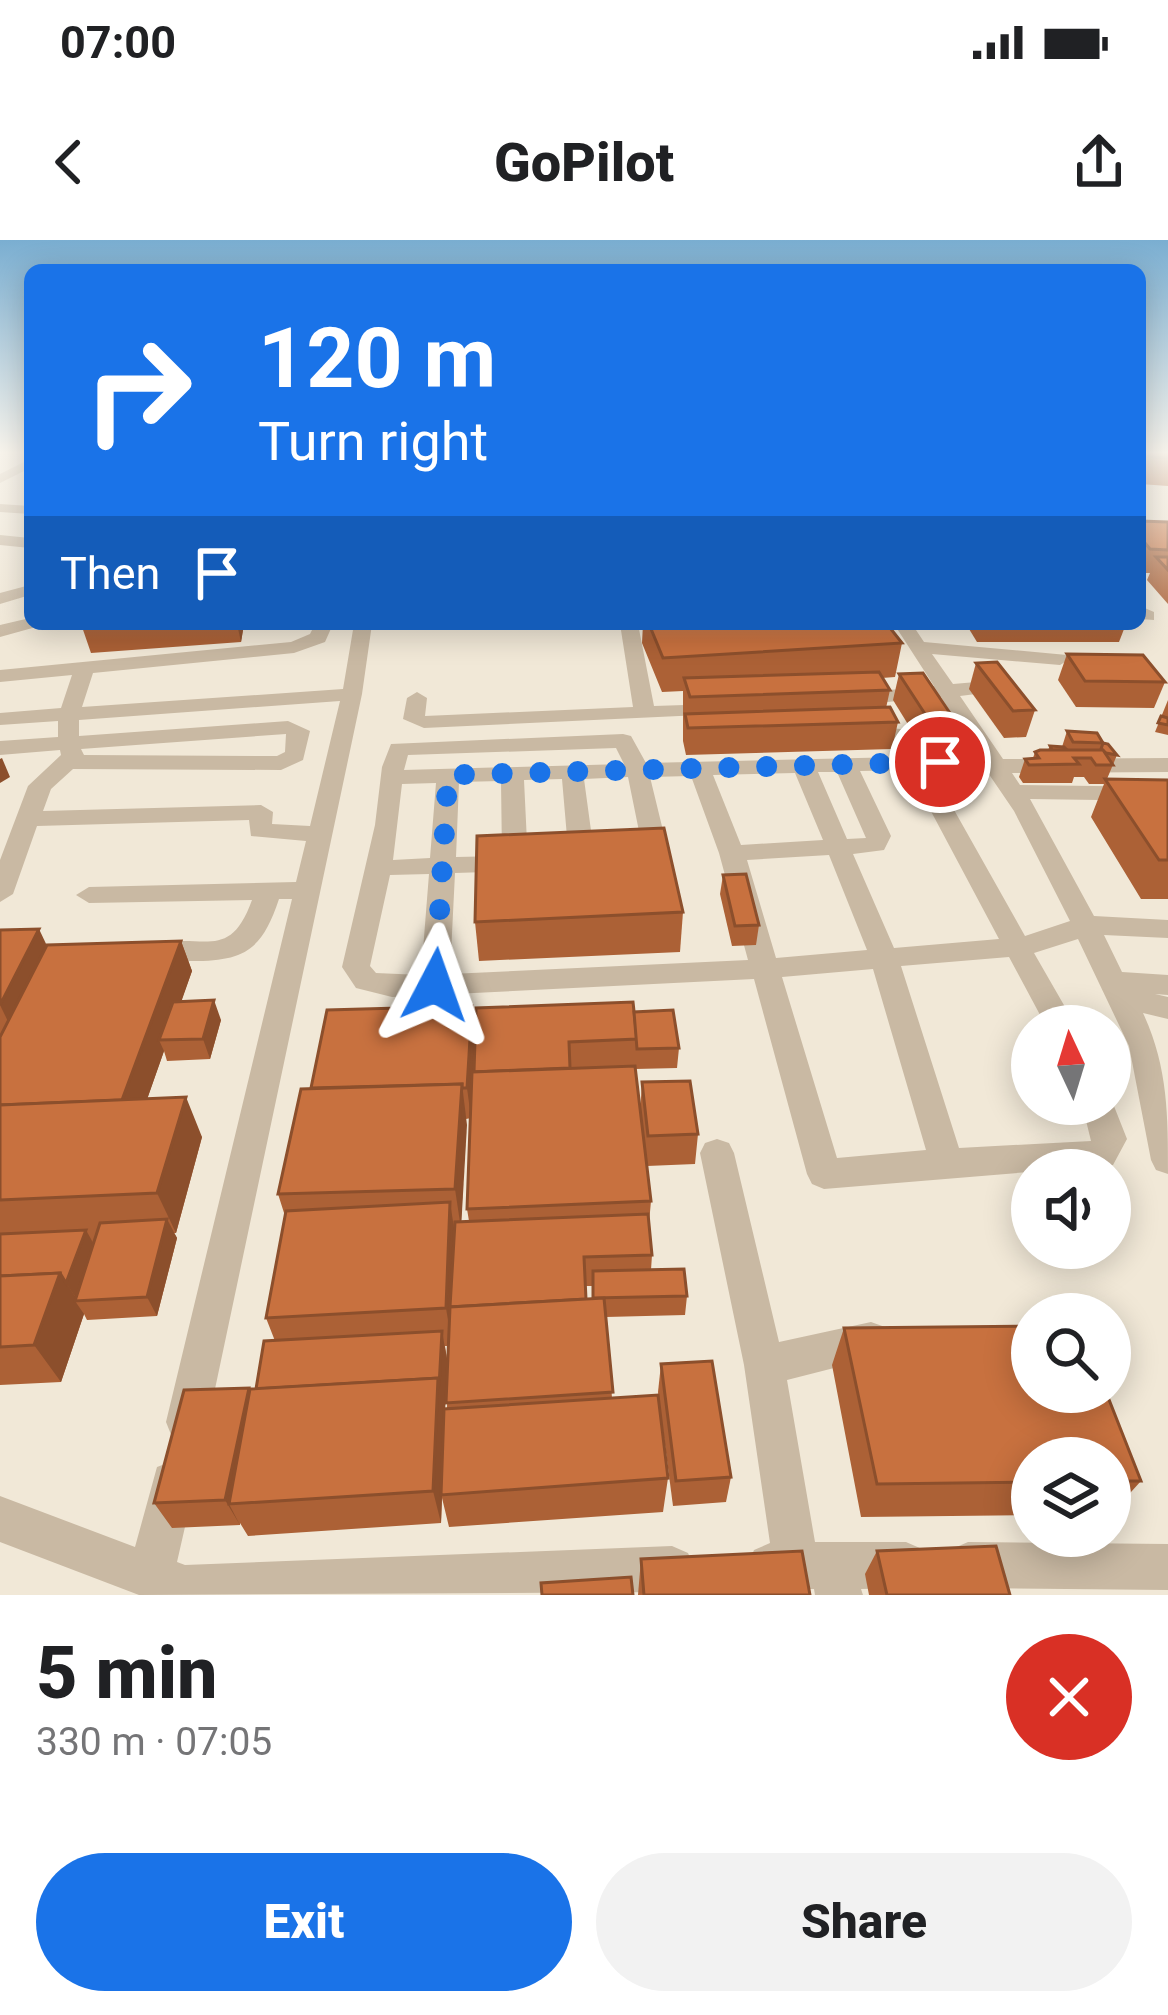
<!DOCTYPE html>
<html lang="en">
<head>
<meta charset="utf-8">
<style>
  :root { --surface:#fff; --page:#f2f2f2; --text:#202124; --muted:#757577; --accent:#1a73e8 }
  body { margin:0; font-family:Roboto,sans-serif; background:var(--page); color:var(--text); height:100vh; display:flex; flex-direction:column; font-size:45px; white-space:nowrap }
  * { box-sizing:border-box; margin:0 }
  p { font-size:39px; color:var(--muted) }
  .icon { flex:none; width:66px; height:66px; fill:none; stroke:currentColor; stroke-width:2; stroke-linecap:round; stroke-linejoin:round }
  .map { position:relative; height:1355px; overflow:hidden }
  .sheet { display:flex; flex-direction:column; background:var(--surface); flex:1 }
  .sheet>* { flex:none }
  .top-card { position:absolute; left:24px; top:24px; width:1122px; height:366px; border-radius:18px; box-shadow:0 6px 30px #0003; background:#1a73e8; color:#fff; overflow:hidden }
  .needle { width:78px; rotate:356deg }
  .controls { position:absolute; left:1011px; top:765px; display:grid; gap:24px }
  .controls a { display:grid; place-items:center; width:120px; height:120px; border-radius:50%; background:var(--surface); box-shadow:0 6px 30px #0003; font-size:60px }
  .pin { position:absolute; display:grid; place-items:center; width:102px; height:102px; color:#fff; margin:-51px; border:6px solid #fff; border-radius:50%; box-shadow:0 3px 12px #0007 }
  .me { position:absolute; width:132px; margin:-66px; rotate:4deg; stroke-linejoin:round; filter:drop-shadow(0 0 9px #0008) }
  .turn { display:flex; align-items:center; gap:42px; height:252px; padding:0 36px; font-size:54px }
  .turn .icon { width:156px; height:156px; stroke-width:2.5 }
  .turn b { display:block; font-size:84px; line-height:102px }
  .then { display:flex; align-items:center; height:114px; padding:0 36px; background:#0003; gap:24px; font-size:45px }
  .round { display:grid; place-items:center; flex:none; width:126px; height:126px; border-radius:63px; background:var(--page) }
  .headline { display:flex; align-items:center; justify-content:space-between; height:204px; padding:0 36px }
  h1 { font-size:72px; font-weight:800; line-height:90px }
  .primary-button { display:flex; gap:24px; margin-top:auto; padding:24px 36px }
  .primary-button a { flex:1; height:138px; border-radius:72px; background:var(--accent); color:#fff; font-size:48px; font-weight:800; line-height:138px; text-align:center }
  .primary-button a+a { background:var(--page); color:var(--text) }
  .status { display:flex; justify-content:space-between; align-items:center; height:84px; padding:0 60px; background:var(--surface); direction:ltr }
  .status svg { height:33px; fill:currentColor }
  header { display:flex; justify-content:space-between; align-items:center; height:156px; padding:0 36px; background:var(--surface); font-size:54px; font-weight:800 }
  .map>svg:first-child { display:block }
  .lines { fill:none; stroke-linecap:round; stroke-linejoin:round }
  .minor { fill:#c9b9a3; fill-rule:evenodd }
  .wall { fill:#ac6136; fill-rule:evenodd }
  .shaded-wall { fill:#8c4f2c }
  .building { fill:#c8713f; stroke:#8c4f2c; stroke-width:3 }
  .route { stroke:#1a73e8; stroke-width:21; stroke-dasharray:0 37.8 }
</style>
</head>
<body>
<div class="status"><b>07:00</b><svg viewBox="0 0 49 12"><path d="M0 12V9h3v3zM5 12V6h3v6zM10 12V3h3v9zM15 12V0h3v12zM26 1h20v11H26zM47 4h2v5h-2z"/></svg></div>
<header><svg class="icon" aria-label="back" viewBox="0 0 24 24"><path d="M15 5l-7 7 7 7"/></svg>GoPilot<svg class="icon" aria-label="share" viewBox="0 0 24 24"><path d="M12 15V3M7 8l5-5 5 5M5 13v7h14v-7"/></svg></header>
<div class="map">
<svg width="1168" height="1355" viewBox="0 0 1168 1355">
  <rect width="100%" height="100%" fill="#f1e8d7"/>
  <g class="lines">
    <g class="minor">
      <polygon points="30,219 30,228 0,243 0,234"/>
      <polygon points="0,264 30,266 30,274 0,272"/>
      <polygon points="0,295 30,298 30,308 0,305"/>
      <polygon points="30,345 30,355 0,364 0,353"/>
      <polygon points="1140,366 1154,372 1154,380 1140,379"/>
      <polygon points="30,378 30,384 38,384 36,387 0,397 0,385"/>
      <path d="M 315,384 L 333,384 L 325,402 L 294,413 L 93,433 L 82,467 L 343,449 L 354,384 L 372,384 L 362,454 L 208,1182 L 202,1197 L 187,1203 L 172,1197 L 166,1182 L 292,659 L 279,659 C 262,710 245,721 192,721 C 178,721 165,722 152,719 L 148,712 L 152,705 C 202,691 229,724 252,660 L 89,663 L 76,655 L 89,647 L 296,642 L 306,601 L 251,596 L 249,580 L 37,586 L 13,654 L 0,662 L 0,620 L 28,546 L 61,515 L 60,510 L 0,515 L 0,501 L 58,497 L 58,481 L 0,485 L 0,473 L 61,468 L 72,435 L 0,442 L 0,430 L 291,402 L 310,394 ZM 340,461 L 310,586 L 272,584 L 273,572 L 261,565 L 43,571 L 51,549 L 73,529 L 281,530 L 303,520 L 310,491 L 288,481 L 79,496 L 79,480 ZM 286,494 L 285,512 L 277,516 L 84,515 L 81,509 Z"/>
      <polygon points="620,384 638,384 654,466 715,464 722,466 722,474 424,488 403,479 407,458 417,452 427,458 425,476 633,467"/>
      <path d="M 894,384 L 912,384 L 924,402 L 1067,415 L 1070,419 L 1060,425 L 932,414 L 953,444 L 988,441 L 1009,456 L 999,462 L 984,453 L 960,456 L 1003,519 L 1168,518 L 1168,532 L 1012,533 L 1020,545 L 1168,547 L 1168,561 L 1030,559 L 1094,676 L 1168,680 L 1168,698 L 1104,695 L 1122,732 L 1168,735 L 1168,755 L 1155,754 L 1168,757 L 1168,779 L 1143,773 C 1168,827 1168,875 1168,934 L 1156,930 L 1151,920 L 1129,806 L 1078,699 L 1034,713 L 1076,786 L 1046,786 L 1009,717 L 901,726 L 959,908 L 1091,901 L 1082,864 L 1110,864 L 1110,856 L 1127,899 L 1113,925 L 824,949 L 812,944 L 807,934 L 754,739 L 392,757 L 356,748 L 342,727 L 375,585 L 382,527 L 391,504 L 623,494 L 631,496 L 646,523 L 901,517 L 891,500 L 856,493 L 856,483 L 907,490 L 923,516 L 977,514 L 941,457 L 855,465 L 845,459 L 855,453 L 934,446 ZM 616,508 L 624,524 L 404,530 L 408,515 ZM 984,527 L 1014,571 L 1070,681 L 1025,696 L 931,529 ZM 909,530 L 999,699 L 894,708 L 853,614 L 884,610 L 891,596 L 860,531 ZM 818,532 L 837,532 L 866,598 L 847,599 ZM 795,533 L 823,600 L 741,605 L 713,535 ZM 691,536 L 719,613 L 748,720 L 450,734 L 455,633 L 515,631 L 528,623 L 524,540 L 562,539 L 569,620 L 582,628 L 595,620 L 584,539 L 628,537 L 642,606 L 633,616 L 646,624 L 655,621 L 667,607 L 650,537 ZM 501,541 L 502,616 L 456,617 L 459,542 ZM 436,543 L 430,618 L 393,620 L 402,544 ZM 829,615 L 867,710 L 776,718 L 747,620 ZM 429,634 L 421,735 L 376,733 L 370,726 L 390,635 ZM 873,729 L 926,910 L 837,918 L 782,737 Z"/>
      <polygon points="717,899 729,903 734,913 779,1102 871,1082 885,1087 891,1101 885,1115 787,1140 815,1302 906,1302 922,1309 929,1325 922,1341 906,1348 861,1349 863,1355 815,1355 814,1349 770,1349 754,1342 747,1326 754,1310 770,1303 744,1125 700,913 705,903"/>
      <polygon points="173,1221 189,1227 195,1243 177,1322 185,1325 672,1306 688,1313 695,1329 688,1345 672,1352 139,1355 0,1302 0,1256 135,1307 157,1227"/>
      <polygon points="968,1302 1168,1304 1168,1350 968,1348 952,1341 945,1325 952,1309"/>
    </g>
  </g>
  <g class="wall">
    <polygon points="1140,211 1168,211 1168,246 1140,244"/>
    <polygon points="1140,281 1168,282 1168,364 1147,340 1150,333 1142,333 1140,330"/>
    <polygon points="81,384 244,384 241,402 91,413"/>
    <polygon points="643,384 887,384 902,403 895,437 882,438 890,450 886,468 898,482 892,509 686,515 683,501 683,451 662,452 642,403"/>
    <polygon points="966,384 1126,384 1119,402 977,402"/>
    <polygon points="1067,414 1165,442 1154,468 1076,467 1058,440"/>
    <polygon points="976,423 1035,470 1026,497 1004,498 969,449"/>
    <polygon points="899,434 954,479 947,506 922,507 893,460"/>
    <polygon points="1168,460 1168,495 1155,492"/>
    <polygon points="1067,491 1103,503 1117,515 1107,539 1168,540 1168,659 1141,659 1091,577 1104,544 1089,544 1084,537 1074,537 1072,543 1023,543 1019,537 1025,519 1033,518 1035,512 1048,510 1050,506 1062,507"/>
    <polygon points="723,635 759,685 756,705 732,706 720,654"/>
    <polygon points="683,672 680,712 479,721 475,682"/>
    <polygon points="0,690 47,705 181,701 192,731 181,761 221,780 210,819 167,821 164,811 147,859 202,897 176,993 174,993 177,998 157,1076 87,1080 84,1074 61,1142 0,1145"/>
    <path d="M 472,766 L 475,796 L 634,772 L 679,808 L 677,828 L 635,829 L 640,873 L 642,842 L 698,894 L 695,924 L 647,926 L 651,961 L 649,983 L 652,1015 L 651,1030 L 687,1056 L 685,1075 L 606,1077 L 612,1158 L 668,1238 L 663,1272 L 449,1287 L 442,1258 L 441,1283 L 248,1296 L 240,1283 L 240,1285 L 172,1288 L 154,1263 L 250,1151 L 256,1149 L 275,1101 L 266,1078 L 285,976 L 278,954 L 311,848 ZM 471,878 L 467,969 L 469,981 L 461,982 L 466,879 ZM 585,1046 L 592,1046 L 593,1059 L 586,1059 ZM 445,1106 L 448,1106 L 447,1168 L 445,1169 L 447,1119 Z"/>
    <polygon points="1032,1086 1032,1152 1106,1152 1141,1241 1111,1274 1110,1218 1032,1218 1032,1275 861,1277 832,1125 844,1088"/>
    <polygon points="661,1124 731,1237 726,1262 673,1266 658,1152"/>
    <polygon points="877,1311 1010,1355 869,1355 865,1334"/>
    <polygon points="641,1319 810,1355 638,1355"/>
  </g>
  <g class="shaded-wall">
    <polygon points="237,384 244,384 241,402"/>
    <polygon points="2,518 10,537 0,543 0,519"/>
    <polygon points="39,689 58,729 20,806 0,765"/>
    <polygon points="181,701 192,731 168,800 159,800 164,811 136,891 122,861"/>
    <polygon points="214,760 221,780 210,819 203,799"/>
    <polygon points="472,766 475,796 471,878 467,848"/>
    <polygon points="462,844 467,885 461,989 455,949"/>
    <polygon points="186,857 202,897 176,993 157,953"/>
    <polygon points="450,962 456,1001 452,1105 446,1068"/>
    <polygon points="167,979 177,998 157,1076 147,1057"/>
    <polygon points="86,990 102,1019 78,1061 66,1043"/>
    <polygon points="60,1033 78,1061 75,1061 84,1074 61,1142 34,1105"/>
    <polygon points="442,1091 447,1119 441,1283 433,1251 438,1138"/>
    <polygon points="249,1148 261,1175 229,1264 240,1285 225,1260"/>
  </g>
  <g class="building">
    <polygon points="1140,211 1168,211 1168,218 1140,216"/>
    <polygon points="1140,281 1168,282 1168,310 1150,309 1140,297"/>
    <polygon points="1156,317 1168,317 1168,330"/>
    <polygon points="649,384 887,384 902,403 663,418"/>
    <polygon points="1067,414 1143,415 1165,442 1085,441"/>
    <polygon points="997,422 1035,470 1013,471 976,423"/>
    <polygon points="879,432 890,450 690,457 684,438"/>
    <polygon points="923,433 954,479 929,480 899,434"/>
    <polygon points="890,467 898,482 688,488 685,474"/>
    <polygon points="1161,476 1168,478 1168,485 1158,483"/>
    <polygon points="1067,491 1097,493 1103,503 1073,502"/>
    <polygon points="1103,503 1108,504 1117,515 1106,513 1101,509"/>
    <polygon points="1050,506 1064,507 1067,510 1052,510"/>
    <polygon points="1040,510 1103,510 1113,525 1096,525 1091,518 1074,518 1079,524 1029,525 1025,519 1039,518 1035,512"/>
    <polygon points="1105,539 1168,540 1168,620 1159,620"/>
    <polygon points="664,588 683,672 475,682 477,596"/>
    <polygon points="746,634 759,685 735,686 723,635"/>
    <polygon points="39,689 0,765 0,690"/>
    <polygon points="181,701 122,860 0,865 0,797 47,705"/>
    <polygon points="214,760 203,799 159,800 173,762"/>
    <polygon points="633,762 637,799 569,802 570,828 474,832 476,768"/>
    <polygon points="472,766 467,848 462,848 462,844 311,848 327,770"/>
    <polygon points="673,770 679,808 637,809 634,772"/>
    <polygon points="635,826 651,961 467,969 472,832"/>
    <polygon points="690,841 698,894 648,896 642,842"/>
    <polygon points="462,844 455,949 278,954 301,849"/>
    <polygon points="186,857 157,953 0,960 0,865"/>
    <polygon points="450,962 446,1068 266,1078 286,971"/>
    <polygon points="648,974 652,1015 584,1017 586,1059 450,1067 455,982"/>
    <polygon points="167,979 147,1057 75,1061 100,983"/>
    <polygon points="86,990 66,1043 60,1033 0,1036 0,994"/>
    <polygon points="684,1029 687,1056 593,1058 593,1031"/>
    <polygon points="60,1033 34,1105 0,1107 0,1036"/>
    <polygon points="604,1058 613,1152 446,1163 450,1067"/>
    <polygon points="1032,1086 1032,1152 1106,1152 1141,1241 1110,1241 1110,1218 1032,1218 1032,1242 877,1244 844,1088"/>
    <polygon points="442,1091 439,1147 438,1138 256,1149 264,1101"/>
    <polygon points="712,1121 731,1237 676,1241 661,1124"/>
    <polygon points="438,1138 433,1251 229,1264 250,1149"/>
    <polygon points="249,1148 225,1260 154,1263 184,1150"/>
    <polygon points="658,1155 668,1238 441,1255 444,1169"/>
    <polygon points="996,1306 1010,1355 887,1355 877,1311"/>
    <polygon points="802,1311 810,1355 644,1355 641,1319"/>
    <polygon points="631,1337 633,1355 542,1355 541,1343"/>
  </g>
  <linearGradient id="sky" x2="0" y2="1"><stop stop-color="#7aaed1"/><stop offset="0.53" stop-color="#f9f5ed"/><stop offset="1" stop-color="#f9f5ed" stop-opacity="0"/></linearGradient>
  <rect width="1168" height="401" fill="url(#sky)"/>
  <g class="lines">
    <polyline class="route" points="435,745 448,535 940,522"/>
  </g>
</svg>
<div class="controls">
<a><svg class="needle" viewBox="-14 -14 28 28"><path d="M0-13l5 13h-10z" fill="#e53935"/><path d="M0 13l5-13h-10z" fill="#757577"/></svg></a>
<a><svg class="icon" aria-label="sound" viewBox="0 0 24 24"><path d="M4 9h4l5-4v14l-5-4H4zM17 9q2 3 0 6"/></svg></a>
<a><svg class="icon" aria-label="search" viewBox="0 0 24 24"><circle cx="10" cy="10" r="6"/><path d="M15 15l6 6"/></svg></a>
<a><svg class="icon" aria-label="layers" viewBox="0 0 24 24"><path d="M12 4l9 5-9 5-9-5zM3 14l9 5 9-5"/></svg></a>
</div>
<div class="pin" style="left:940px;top:522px;background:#d93025"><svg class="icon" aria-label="arrive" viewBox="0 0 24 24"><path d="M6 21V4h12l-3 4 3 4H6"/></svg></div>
<svg class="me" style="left:435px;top:745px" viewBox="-20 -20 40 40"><path d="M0-17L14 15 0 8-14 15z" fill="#1a73e8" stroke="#fff" stroke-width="4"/></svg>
<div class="top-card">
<div class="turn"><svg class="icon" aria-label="right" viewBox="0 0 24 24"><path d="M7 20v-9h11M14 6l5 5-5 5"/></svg><div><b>120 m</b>Turn right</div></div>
<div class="then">Then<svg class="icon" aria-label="arrive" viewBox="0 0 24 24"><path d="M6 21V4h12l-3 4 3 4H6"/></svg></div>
</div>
</div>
<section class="sheet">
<div class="headline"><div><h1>5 min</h1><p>330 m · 07:05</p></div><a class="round" style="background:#d93025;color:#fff"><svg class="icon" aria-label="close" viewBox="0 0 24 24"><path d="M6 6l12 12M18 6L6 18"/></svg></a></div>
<div class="primary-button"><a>Exit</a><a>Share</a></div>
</section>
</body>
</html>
